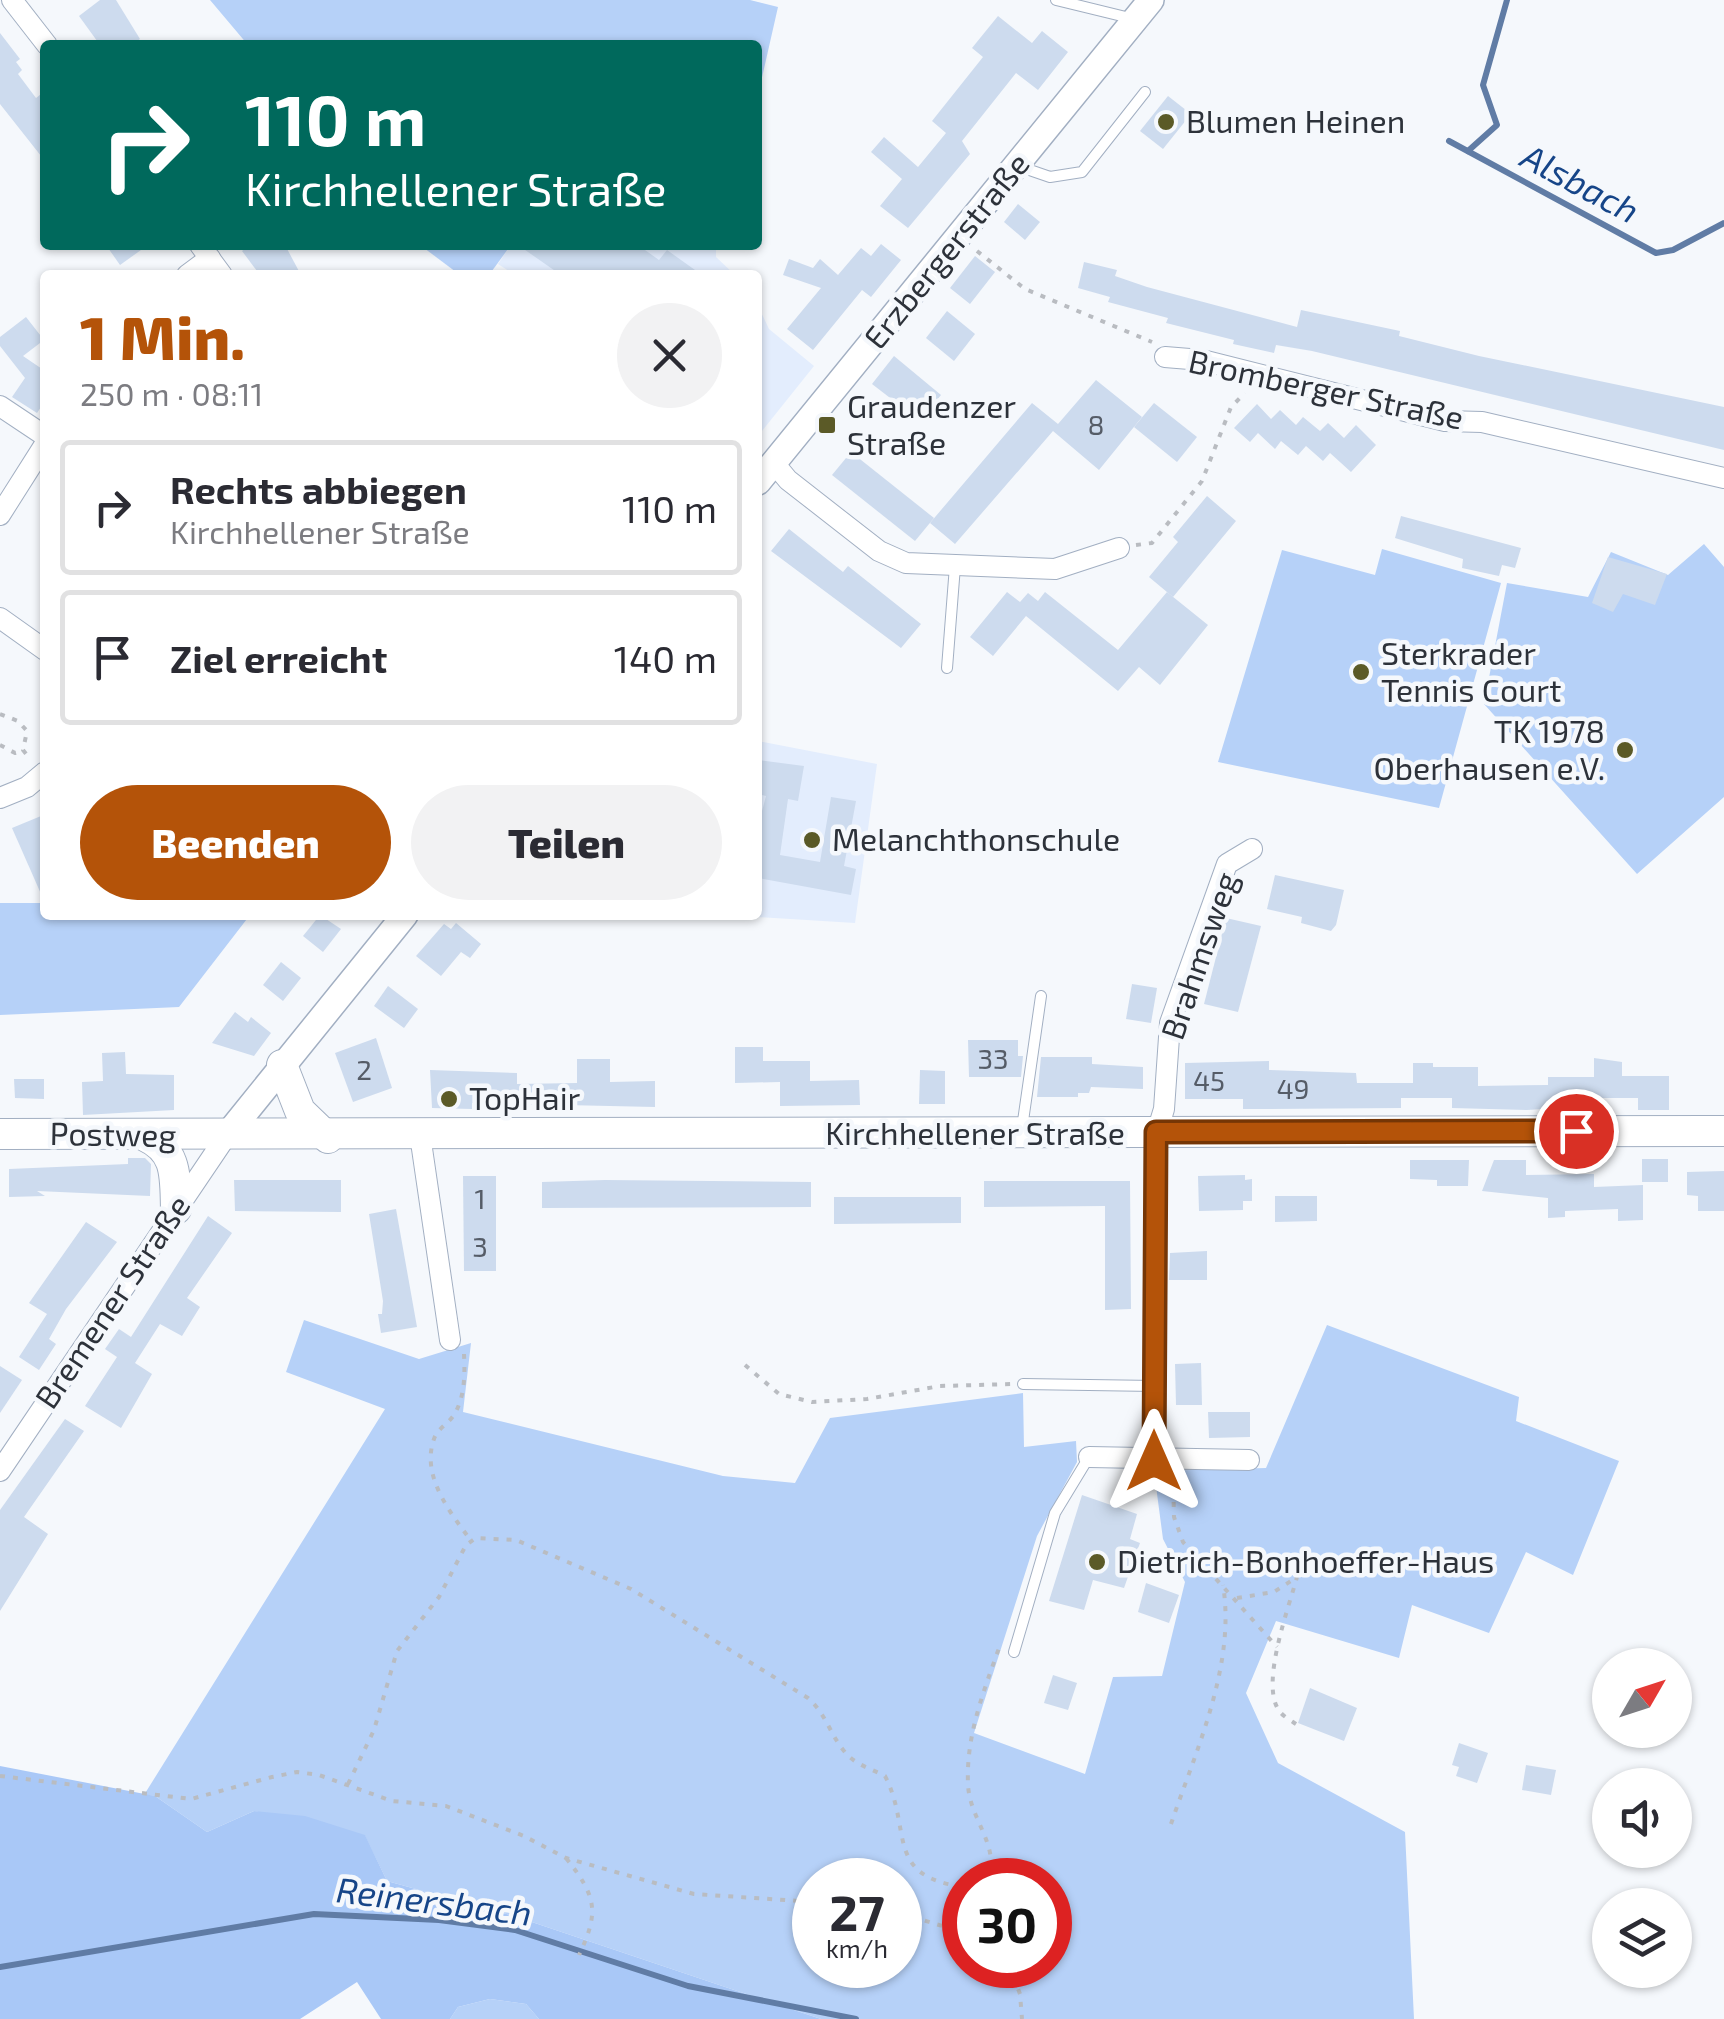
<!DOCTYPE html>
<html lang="de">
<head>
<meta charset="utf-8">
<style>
  :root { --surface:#fff; --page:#f2f2f3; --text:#2b2b33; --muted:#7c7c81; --line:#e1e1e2; --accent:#b45309 }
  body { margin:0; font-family:"Exo 2",sans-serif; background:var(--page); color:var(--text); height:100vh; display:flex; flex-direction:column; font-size:38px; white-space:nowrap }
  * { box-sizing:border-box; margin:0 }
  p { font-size:32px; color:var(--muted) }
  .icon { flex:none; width:55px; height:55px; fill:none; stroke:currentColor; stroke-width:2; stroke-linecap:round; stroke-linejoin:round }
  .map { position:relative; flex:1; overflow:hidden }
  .drawer { position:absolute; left:40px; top:270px; width:722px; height:650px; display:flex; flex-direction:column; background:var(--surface); border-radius:10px; box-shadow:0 2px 8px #0004 }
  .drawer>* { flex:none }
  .hud { position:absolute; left:40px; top:40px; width:722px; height:210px; border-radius:10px; box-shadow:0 2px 8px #0004; background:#00695c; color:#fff; overflow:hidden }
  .needle { width:65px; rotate:51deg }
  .controls { position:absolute; left:1592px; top:1648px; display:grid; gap:20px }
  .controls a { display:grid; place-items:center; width:100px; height:100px; border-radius:50%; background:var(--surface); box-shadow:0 2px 8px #0004; font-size:50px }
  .speed { position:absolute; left:792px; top:1858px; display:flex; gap:20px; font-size:50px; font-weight:700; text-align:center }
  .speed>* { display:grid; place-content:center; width:130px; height:130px; border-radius:50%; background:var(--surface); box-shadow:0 2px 8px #0004; line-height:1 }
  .speed small { font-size:25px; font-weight:400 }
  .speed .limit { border:15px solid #d22; background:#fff; color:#111 }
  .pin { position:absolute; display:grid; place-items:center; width:85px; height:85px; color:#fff; margin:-42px; border:5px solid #fff; border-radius:50%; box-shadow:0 2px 10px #0007 }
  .me { position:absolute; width:110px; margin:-55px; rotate:0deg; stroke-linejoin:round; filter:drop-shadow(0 0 8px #0008) }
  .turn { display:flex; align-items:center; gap:35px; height:210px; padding:0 40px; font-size:45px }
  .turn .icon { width:130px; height:130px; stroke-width:2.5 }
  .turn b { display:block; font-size:70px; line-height:85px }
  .round { display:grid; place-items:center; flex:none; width:105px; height:105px; border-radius:52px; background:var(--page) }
  .headline { display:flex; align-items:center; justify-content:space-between; height:170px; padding:0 40px }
  h1 { font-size:60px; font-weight:800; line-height:75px; color:var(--accent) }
  .cta { display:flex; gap:20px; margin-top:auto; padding:20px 40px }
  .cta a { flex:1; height:115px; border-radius:60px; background:var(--accent); color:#fff; font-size:40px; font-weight:800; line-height:115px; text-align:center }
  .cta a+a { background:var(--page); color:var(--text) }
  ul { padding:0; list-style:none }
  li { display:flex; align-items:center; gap:30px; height:135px; margin:0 20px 15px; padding:0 20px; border:5px solid var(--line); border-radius:10px }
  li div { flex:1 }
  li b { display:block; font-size:38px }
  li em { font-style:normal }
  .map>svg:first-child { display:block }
  .built { fill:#e3edfd }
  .green { fill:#b6d1f8; fill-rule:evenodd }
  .forest { fill:#a9c8f7 }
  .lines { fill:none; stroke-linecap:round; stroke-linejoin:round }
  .stream { stroke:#607ca5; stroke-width:6 }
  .building { fill:#cddbee }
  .service-casing { stroke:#a2afc2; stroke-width:12 }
  .minor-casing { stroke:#a2afc2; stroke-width:22 }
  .tertiary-casing { stroke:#a2afc2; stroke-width:28 }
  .secondary-casing { stroke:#a2afc2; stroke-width:32 }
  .path { stroke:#b9bcc1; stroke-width:4; stroke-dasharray:5 8; stroke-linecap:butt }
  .service { stroke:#fff; stroke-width:10 }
  .minor { stroke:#fff; stroke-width:20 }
  .tertiary { stroke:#fff; stroke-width:25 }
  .secondary { stroke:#fff; stroke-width:30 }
  .route-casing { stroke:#753606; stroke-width:25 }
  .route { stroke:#b45309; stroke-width:18 }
  .poi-dot { fill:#5b5a27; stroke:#f5f8fc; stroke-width:4 }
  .labels { text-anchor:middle; stroke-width:9; stroke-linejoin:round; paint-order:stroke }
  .number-label { font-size:28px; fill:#555c67 }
  .poi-label { font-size:32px; fill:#2d323a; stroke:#f5f8fc; text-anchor:start }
  .street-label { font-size:32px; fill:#2d323a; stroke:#f5f8fc }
  .water-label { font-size:35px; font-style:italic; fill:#164588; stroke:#f5f8fc }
</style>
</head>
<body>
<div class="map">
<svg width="1724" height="2019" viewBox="0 0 1724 2019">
  <rect width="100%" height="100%" fill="#f5f8fc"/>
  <g class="built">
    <polygon points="511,245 716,245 716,257 735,275 515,275 498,264"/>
    <polygon points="758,306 769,329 814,366 758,436"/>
    <polygon points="758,741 877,764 855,923 725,915 758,915"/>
  </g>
  <g class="green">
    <polygon points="210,0 750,0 778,7 758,95 758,45 248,45"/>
    <polygon points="420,245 511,245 489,275 460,275"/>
    <polygon points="1704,544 1724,567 1724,797 1637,874 1484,704 1507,583 1588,597 1611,552 1668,575"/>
    <polygon points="1382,549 1501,583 1439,808 1218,762 1282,550 1375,575"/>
    <polygon points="0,903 45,903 45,915 250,915 179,1007 0,1015"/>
    <path d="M 304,1320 L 419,1359 L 471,1343 L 463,1412 L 723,1476 L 795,1483 L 830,1418 L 1023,1393 L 1024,1447 L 1076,1441 L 1077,1462 L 1037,1536 L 974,1733 L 1085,1774 L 1113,1677 L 1162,1676 L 1185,1582 L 1163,1539 L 1154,1471 L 1266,1468 L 1327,1325 L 1519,1397 L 1516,1421 L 1619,1461 L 1573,1575 L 1526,1552 L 1489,1633 L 1412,1605 L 1399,1658 L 1276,1621 L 1246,1693 L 1278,1763 L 1405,1832 L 1414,2019 L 821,2019 L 514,1916 L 387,1881 L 365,1836 L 254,1811 L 207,1832 L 155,1796 L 144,1795 L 385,1409 L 286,1372 ZM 815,1880 L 900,1880 L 900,1965 L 815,1965 ZM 965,1880 L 1050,1880 L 1050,1965 L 965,1965 Z"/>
    <polygon points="490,1999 526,2004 539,2019 450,2019 458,2007"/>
  </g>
  <polygon class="forest" points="0,1766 155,1796 207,1832 254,1811 305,1816 365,1835 387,1881 514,1916 821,2019 539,2019 526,2004 490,1999 458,2007 450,2019 381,2019 357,1982 300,2019 0,2019"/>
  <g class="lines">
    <g class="stream">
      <polyline points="1449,141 1656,253 1673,250 1724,223"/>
      <polyline points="1468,151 1497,125 1483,85 1507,0"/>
      <polyline points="0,1967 314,1914 439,1920 515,1930 688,1986 856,2019"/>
    </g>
  </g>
  <g class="building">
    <polygon points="100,0 116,0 140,39 132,45 100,45 79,16"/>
    <polygon points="998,16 1032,43 1042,31 1068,52 1038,90 1016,73 962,141 970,154 908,228 880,206 902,179 871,152 884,137 918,167 946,133 932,121 983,57 972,48"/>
    <polygon points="0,33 20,59 16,62 22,70 18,74 36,98 45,91 45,161 0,104"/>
    <polygon points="1168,96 1191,114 1163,149 1140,131"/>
    <polygon points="1018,204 1040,222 1025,240 1004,222"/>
    <polygon points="881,244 901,260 871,297 862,290 813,350 787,329 821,288 783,275 789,259 813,268 820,259 838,275 861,248 871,256"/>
    <polygon points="106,245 148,245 120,265"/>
    <polygon points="250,245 285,245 301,275 260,275 242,251"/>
    <polygon points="518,245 638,245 659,260 667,250 702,275 561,275"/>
    <polygon points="975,256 995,272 970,304 950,288"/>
    <polygon points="1084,262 1117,270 1115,276 1147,287 1297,327 1301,310 1400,331 1399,336 1479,356 1724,407 1724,450 1312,351 1276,345 1274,353 1233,344 1234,340 1166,323 1168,318 1108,302 1110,297 1078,288"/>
    <polygon points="947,311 975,334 954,361 926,338"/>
    <polygon points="26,317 44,340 23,356 45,371 45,401 37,413 12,397 25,378 0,346 0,337"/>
    <polygon points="894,356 941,395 920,421 872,384"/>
    <polygon points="1096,380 1142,417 1099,470 1053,431 955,544 930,523 1032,403 1058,424"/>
    <polygon points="1154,403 1197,437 1177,462 1134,427"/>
    <polygon points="1257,404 1271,419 1280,410 1296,425 1303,417 1320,431 1328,423 1344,438 1356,425 1376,445 1351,472 1330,453 1323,461 1306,446 1298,455 1281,441 1275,449 1258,433 1250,442 1234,428"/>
    <polygon points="851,452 934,518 915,541 832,475"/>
    <polygon points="1207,496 1236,521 1173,597 1149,577 1178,542 1173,537"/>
    <polygon points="1401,516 1521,548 1515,568 1502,565 1499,576 1462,568 1463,559 1395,538"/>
    <polygon points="789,529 843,572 848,566 921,624 901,648 771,551"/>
    <polygon points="1608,557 1667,574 1655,605 1623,594 1613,612 1592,603"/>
    <polygon points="1007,592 1020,602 1028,593 1038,601 1045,592 1118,650 1167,592 1208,625 1160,685 1139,667 1118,691 1026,616 993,656 970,637"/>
    <polygon points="758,760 804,766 798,801 788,799 780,855 820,862 831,797 856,801 844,866 856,869 851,895 758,878 758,826 766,796 758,794"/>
    <polygon points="41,816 45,825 45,903 12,828"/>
    <polygon points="1275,875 1344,890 1336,925 1331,931 1301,923 1302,917 1267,909"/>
    <polygon points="320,915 341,929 323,952 303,936"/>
    <polygon points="1226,918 1261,926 1238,1012 1204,1004"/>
    <polygon points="456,923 481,944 470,958 461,952 441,976 416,956 444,924 451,929"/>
    <polygon points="281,962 301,978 283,1001 263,985"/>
    <polygon points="1132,984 1157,988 1151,1023 1126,1019"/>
    <polygon points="388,986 418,1009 404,1028 374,1006"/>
    <polygon points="235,1012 248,1022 251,1017 271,1033 254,1056 212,1043"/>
    <polygon points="376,1038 392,1088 353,1102 335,1053"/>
    <polygon points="968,1040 1018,1040 1018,1056 1023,1056 1021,1077 969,1077"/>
    <polygon points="735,1047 763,1047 763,1061 810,1061 810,1081 859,1080 860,1105 780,1106 780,1082 735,1083"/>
    <polygon points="125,1052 126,1074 174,1075 174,1110 83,1115 82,1082 103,1081 102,1053"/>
    <polygon points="1041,1057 1092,1057 1092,1064 1143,1067 1143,1089 1091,1087 1089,1093 1078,1093 1078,1097 1037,1097"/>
    <polygon points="1594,1058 1622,1062 1622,1076 1669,1076 1669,1110 1638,1110 1638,1098 1574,1098 1574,1107 1527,1110 1452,1108 1452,1098 1401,1098 1401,1108 1269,1109 1243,1109 1243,1099 1185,1099 1185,1063 1269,1061 1269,1070 1356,1073 1357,1083 1413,1083 1413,1063 1433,1063 1433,1067 1478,1067 1478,1086 1548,1085 1548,1077 1594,1077"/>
    <polygon points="577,1059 610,1059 610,1082 655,1081 655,1107 472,1103 472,1109 432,1108 430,1070 517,1073 517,1084 577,1083"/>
    <polygon points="920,1070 945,1071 945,1104 919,1104"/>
    <polygon points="14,1079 44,1079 44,1099 15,1098"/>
    <polygon points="128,1158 145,1158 151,1164 150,1196 37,1191 45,1196 9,1197 9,1169 128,1164"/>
    <rect x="1642" y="1159" width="26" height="23"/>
    <polygon points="1410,1160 1469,1160 1468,1186 1437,1186 1437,1180 1410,1179"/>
    <polygon points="1494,1160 1526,1160 1526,1175 1594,1174 1594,1187 1643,1185 1643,1220 1618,1221 1618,1209 1565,1211 1565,1217 1548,1218 1548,1198 1482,1191"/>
    <polygon points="1724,1171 1724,1211 1698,1211 1698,1196 1687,1195 1687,1172"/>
    <polygon points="1245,1175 1245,1180 1252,1179 1252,1201 1243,1201 1243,1210 1199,1211 1198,1176"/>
    <polygon points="463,1176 496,1176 496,1271 464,1271"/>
    <polygon points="234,1180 341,1180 341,1212 235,1211"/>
    <polygon points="605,1180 811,1182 811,1207 542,1208 542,1182"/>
    <polygon points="984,1181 1130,1181 1131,1309 1105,1310 1105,1206 984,1207"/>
    <polygon points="1275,1196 1317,1196 1317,1221 1275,1222"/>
    <polygon points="834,1197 961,1197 961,1223 834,1224"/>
    <polygon points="396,1209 417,1327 381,1333 378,1314 382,1314 383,1301 369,1214"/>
    <polygon points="208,1216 232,1233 187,1298 200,1307 182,1336 160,1324 135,1363 152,1374 121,1428 85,1406 117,1357 105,1349 119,1329 131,1337"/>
    <polygon points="86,1222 117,1242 66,1309 49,1339 56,1344 39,1370 19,1357 47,1314 29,1303"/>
    <polygon points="1207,1251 1207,1280 1169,1280 1170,1253"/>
    <polygon points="1201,1363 1202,1405 1176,1405 1175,1364"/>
    <polygon points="0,1366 22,1380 0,1413"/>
    <polygon points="1208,1412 1250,1412 1250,1437 1209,1438"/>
    <polygon points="65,1419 84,1431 24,1517 48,1534 0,1611 0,1510"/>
    <polygon points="1082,1495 1137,1514 1130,1539 1140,1543 1124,1588 1093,1580 1084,1610 1049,1601"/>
    <polygon points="1146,1583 1179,1595 1169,1623 1138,1612"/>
    <polygon points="1053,1675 1077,1683 1068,1710 1044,1703"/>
    <polygon points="1310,1688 1357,1708 1344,1741 1298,1723"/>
    <polygon points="1459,1743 1488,1753 1477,1783 1456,1776 1459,1767 1452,1765"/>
    <polygon points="1526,1765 1556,1770 1551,1795 1522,1790"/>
  </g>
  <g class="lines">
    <defs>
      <g id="service">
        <polyline points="1056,0 1134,19"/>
        <polyline points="1018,166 1050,177 1082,172 1145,92"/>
        <polyline points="947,668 955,566"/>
        <polyline points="1022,1128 1041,996"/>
        <polyline points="1023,1384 1155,1386"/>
        <polyline points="1014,1652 1055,1513 1089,1457"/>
      </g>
      <g id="minor">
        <polyline points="12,0 47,45"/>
        <polyline points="200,245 222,275"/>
        <polyline points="187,275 210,258"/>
        <polyline points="1165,357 1202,360 1445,421 1482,422 1724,478"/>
        <polyline points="0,406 45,436"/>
        <polyline points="773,462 788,480 879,551 906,563 1055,569 1119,548"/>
        <polyline points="0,515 45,444"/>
        <polyline points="0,618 45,650"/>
        <polyline points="0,798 27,787 45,772"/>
        <polyline points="420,1135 450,1340"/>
        <polyline points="1089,1457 1249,1460"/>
        <polyline points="1154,1461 1157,1132 1164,1109 1170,1023 1227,864 1252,849"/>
        <polyline points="0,1471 227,1135"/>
      </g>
      <g id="tertiary">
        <polyline points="758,482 1151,0"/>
        <polyline points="227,1135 405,915"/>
      </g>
      <g id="secondary">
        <polyline points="282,1065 300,1111 328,1138"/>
        <path d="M 0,1134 C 574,1136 1149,1133 1724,1131"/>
        <path d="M 145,1136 C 178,1151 175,1177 176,1209"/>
      </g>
    </defs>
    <use href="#service" class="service-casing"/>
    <use href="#minor" class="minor-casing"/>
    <use href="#tertiary" class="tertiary-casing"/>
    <use href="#secondary" class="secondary-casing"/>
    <g class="path">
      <polyline points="977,251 1025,289 1152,342"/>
      <polyline points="1136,545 1152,543 1202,481 1231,407 1245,393"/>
      <polyline points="0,714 18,721 27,731 23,750 30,759"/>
      <polyline points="0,745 15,753 22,751"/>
      <path d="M 464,1354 C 465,1374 465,1397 454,1415 C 448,1424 437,1429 434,1439 C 421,1475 449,1511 469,1538"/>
      <polyline points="745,1365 779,1394 812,1402 867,1399 940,1386 1012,1384"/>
      <polyline points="1173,1476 1174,1517 1183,1542 1277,1647"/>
      <polyline points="1237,1598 1274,1592 1297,1577"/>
      <path d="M 1296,1724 C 1290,1720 1281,1715 1278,1709 C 1261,1681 1289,1607 1297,1577"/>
      <polyline points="0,1776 191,1799 272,1777 297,1772 319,1775 392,1801 446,1806 524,1836 566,1858 694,1894 815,1902"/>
      <path d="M 348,1784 L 374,1730 L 397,1651 L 439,1597 L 466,1545 L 476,1538 L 516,1540 L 631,1589 L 808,1698 C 826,1714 830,1734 844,1751 C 855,1765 870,1768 885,1776 C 913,1830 883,1877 965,1887"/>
      <path d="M 1171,1824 C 1196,1750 1236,1665 1223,1585"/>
      <path d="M 566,1858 C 596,1896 600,1911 579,1955"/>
      <path d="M 988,1880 C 1001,1846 969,1819 968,1784 C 966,1736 983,1693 999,1648"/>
      <polyline points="900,1913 965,1933"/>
      <polyline points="1009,1965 1020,1994 1022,2019"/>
    </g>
    <use href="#service" class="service"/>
    <use href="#minor" class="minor"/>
    <use href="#tertiary" class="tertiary"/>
    <use href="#secondary" class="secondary"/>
  </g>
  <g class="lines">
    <defs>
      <polyline id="route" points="1154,1461 1156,1132 1576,1131"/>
    </defs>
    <use href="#route" class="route-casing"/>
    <use href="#route" class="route"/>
  </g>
  <g class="poi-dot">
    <circle cx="1166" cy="122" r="10"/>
    <rect x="817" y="415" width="20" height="20" rx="5"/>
    <circle cx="1361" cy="672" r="10"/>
    <circle cx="1625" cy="750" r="10"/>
    <circle cx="812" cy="840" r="10"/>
    <circle cx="449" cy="1099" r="10"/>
    <circle cx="1097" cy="1562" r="10"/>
  </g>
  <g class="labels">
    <g class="number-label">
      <text x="1096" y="435">8</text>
      <text x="993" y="1069">33</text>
      <text x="364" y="1080">2</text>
      <text x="1209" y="1091">45</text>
      <text x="1293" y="1099">49</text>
      <text x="480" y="1209">1</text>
      <text x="480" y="1257">3</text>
    </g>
    <g class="poi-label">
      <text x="1186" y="133">Blumen Heinen</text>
      <text x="847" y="418">Graudenzer<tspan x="847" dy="37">Straße</tspan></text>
      <text x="1381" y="665">Sterkrader<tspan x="1381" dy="37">Tennis Court</tspan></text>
      <text x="1605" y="743" text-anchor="end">TK 1978<tspan x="1605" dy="37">Oberhausen e.V.</tspan></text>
      <text x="832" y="851">Melanchthonschule</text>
      <text x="469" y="1110">TopHair</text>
      <text x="1117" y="1573">Dietrich-Bonhoeffer-Haus</text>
    </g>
    <g class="street-label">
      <text transform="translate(947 251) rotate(-51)" y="11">Erzbergerstraße</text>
      <text transform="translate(1326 390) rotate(12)" y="11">Bromberger Straße</text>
      <text transform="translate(1200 956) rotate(-71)" y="11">Brahmsweg</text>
      <text x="975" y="1145">Kirchhellener Straße</text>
      <text transform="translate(113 1135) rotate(1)" y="11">Postweg</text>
      <text transform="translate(113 1302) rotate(-56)" y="11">Bremener Straße</text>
    </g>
    <g class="water-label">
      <text transform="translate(1580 184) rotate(28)" y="12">Alsbach</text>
      <text transform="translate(434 1902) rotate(7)" y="12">Reinersbach</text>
    </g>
  </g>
</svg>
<div class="controls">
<a><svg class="needle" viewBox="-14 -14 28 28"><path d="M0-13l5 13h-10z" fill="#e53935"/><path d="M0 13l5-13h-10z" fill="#7c7c81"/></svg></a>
<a><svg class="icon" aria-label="sound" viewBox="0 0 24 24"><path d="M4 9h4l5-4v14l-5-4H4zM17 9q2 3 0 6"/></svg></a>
<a><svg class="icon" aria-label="layers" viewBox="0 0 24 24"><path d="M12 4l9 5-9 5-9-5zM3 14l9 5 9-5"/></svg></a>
</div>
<div class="speed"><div>27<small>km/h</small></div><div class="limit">30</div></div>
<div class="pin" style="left:1576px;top:1131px;background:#d93025"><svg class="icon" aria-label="arrive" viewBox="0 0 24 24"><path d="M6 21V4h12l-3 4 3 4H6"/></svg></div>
<svg class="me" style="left:1154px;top:1461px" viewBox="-20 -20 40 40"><path d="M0-17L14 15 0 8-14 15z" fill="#b45309" stroke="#fff" stroke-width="4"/></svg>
<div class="hud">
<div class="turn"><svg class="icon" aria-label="right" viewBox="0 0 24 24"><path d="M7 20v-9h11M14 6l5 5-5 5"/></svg><div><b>110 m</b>Kirchhellener Straße</div></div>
</div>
<section class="drawer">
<div class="headline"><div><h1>1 Min.</h1><p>250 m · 08:11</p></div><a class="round"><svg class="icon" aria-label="close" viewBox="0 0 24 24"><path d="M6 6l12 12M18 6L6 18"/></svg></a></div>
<ul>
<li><svg class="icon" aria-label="right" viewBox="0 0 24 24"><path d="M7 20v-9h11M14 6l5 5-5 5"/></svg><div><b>Rechts abbiegen</b><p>Kirchhellener Straße</p></div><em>110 m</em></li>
<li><svg class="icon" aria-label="arrive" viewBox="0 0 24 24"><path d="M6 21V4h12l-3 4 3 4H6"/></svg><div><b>Ziel erreicht</b></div><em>140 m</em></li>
</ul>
<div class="cta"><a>Beenden</a><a>Teilen</a></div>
</section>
</div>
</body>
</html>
